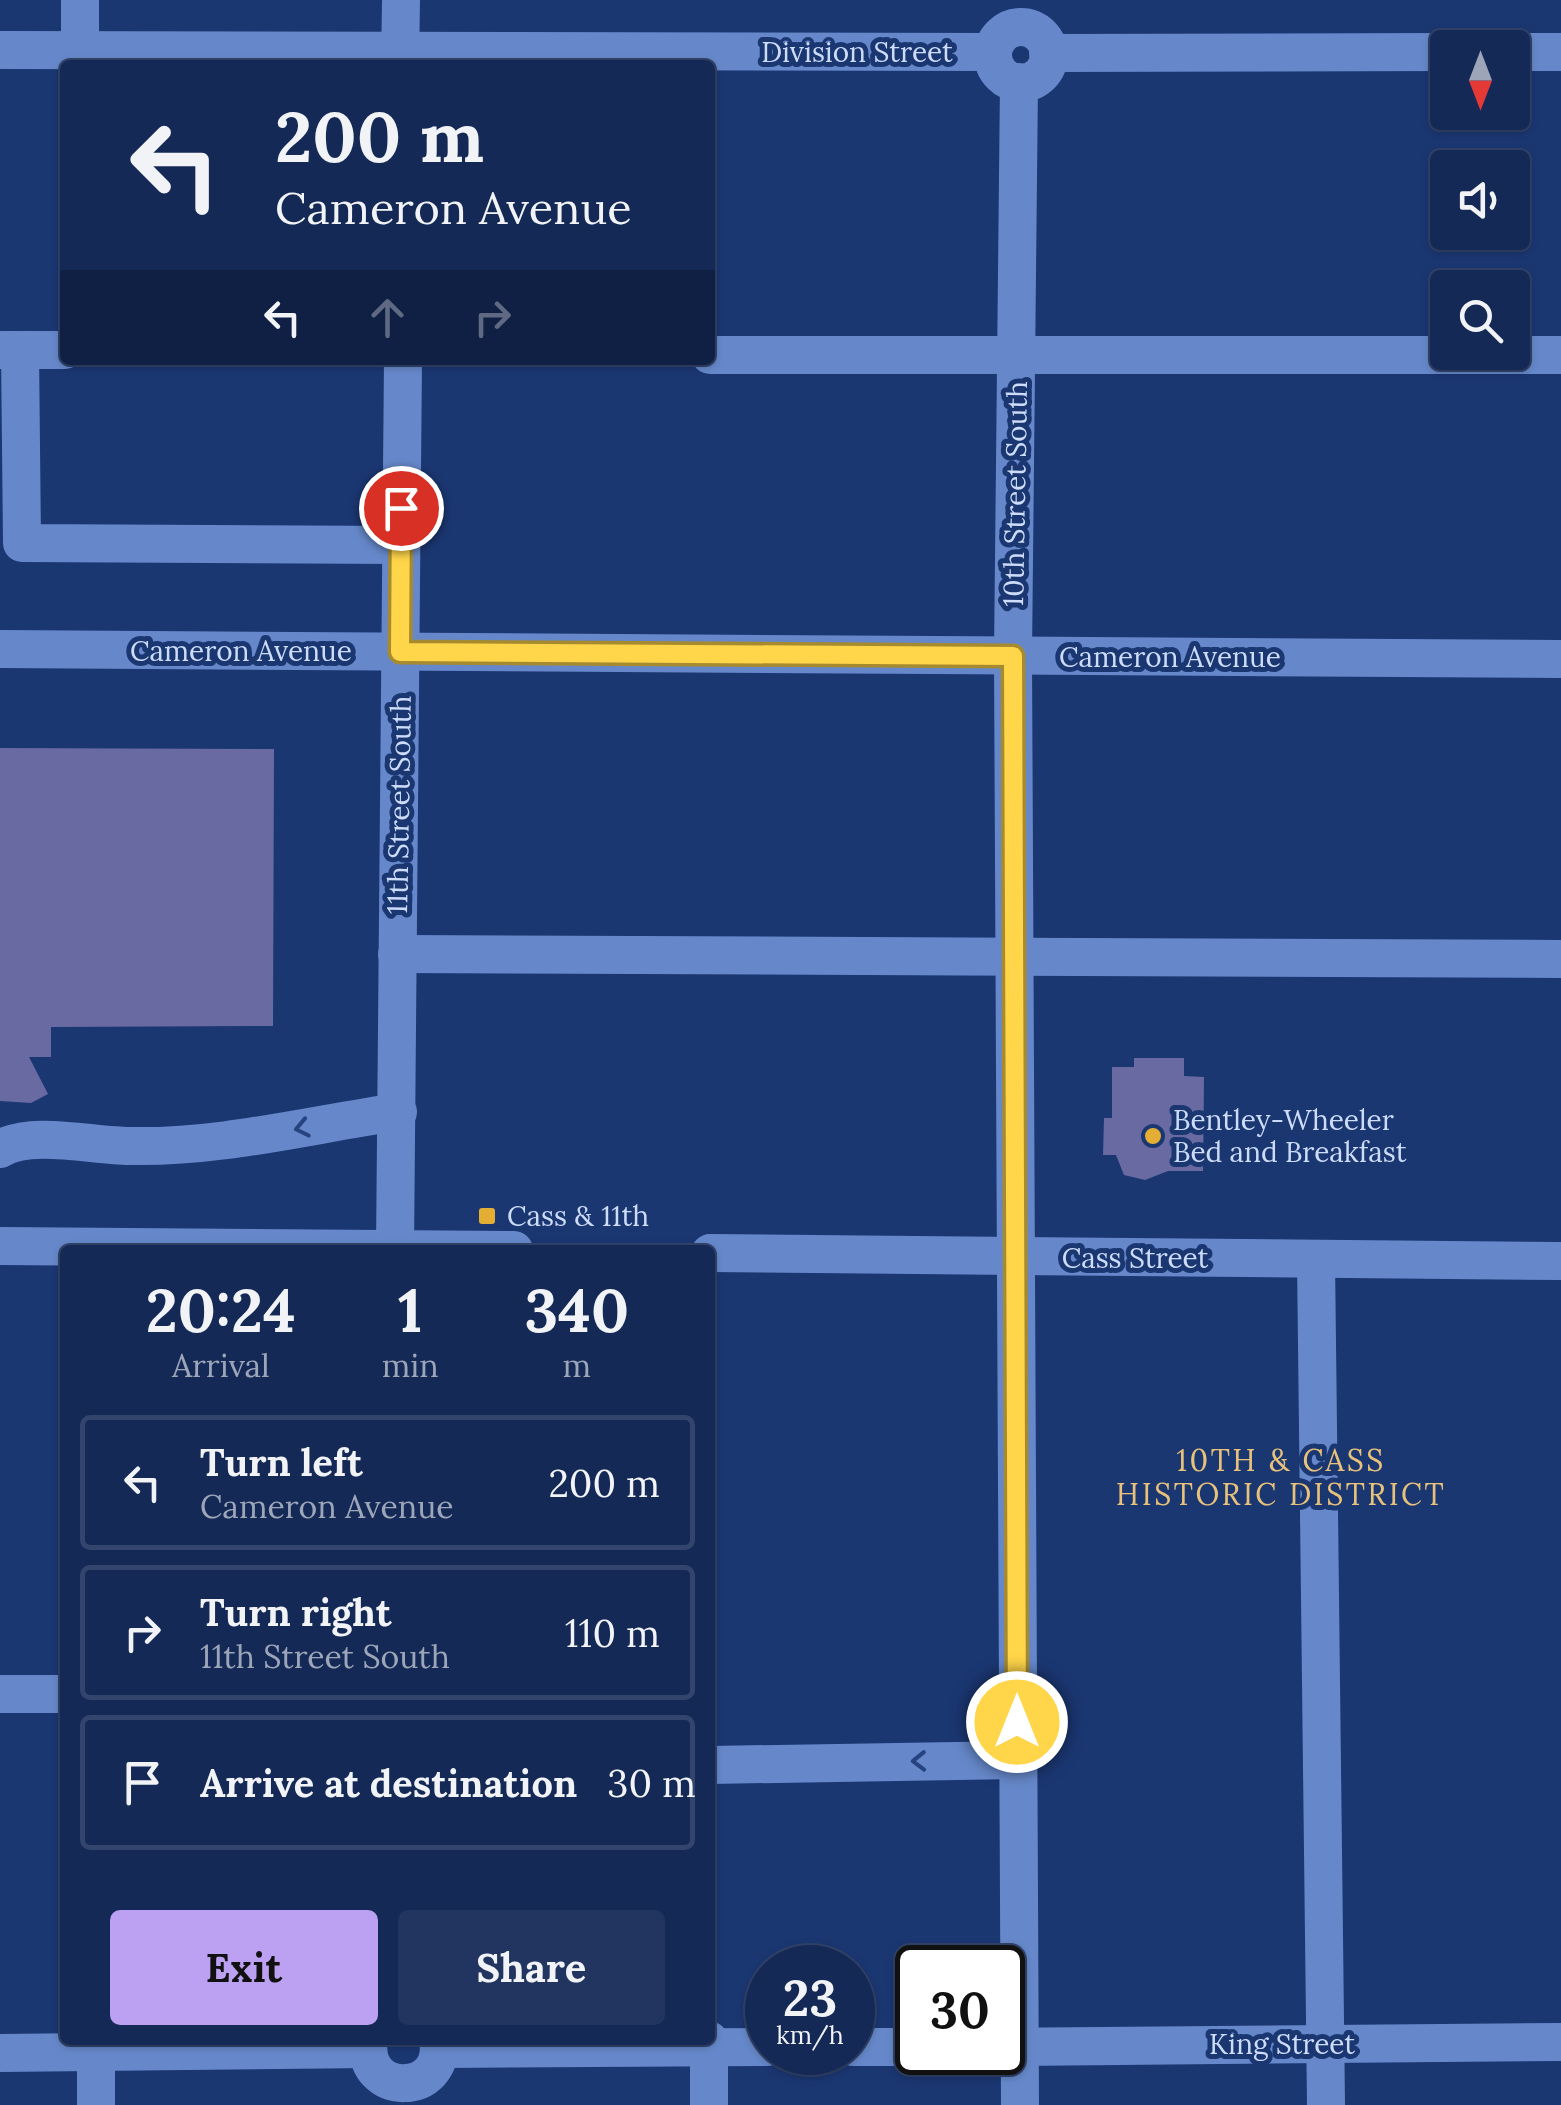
<!DOCTYPE html>
<html lang="en">
<head>
<meta charset="utf-8">
<style>
  :root { --surface:#142956; --page:#213560; --text:#f1f3f6; --muted:#9da6b9; --line:#33456c; --accent:#bca0f2 }
  body { margin:0; font-family:Lora,serif; background:var(--page); color:var(--text); height:100vh; display:flex; flex-direction:column; font-size:38px; white-space:nowrap }
  * { box-sizing:border-box; margin:0 }
  p { font-size:32px; color:var(--muted) }
  .icon { flex:none; width:55px; height:55px; fill:none; stroke:currentColor; stroke-width:2; stroke-linecap:round; stroke-linejoin:round }
  .map { position:relative; flex:1; overflow:hidden }
  .details { position:absolute; left:60px; top:1245px; width:655px; height:800px; display:flex; flex-direction:column; background:var(--surface); border-radius:10px; box-shadow:0 2px 8px #0004,0 0 0 2px var(--line) }
  .details>* { flex:none }
  .guide { position:absolute; left:60px; top:60px; width:655px; height:305px; border-radius:10px; box-shadow:0 2px 8px #0004,0 0 0 2px var(--line); background:#142956; color:var(--text); overflow:hidden }
  .needle { width:65px; rotate:180deg }
  .tools { position:absolute; left:1430px; top:30px; display:grid; gap:20px }
  .tools a { display:grid; place-items:center; width:100px; height:100px; border-radius:10px; background:var(--surface); box-shadow:0 2px 8px #0004,0 0 0 2px var(--line); font-size:50px }
  .speed { position:absolute; left:745px; top:1945px; display:flex; gap:20px; font-size:50px; font-weight:700; text-align:center }
  .speed>* { display:grid; place-content:center; width:130px; height:130px; border-radius:50%; background:var(--surface); box-shadow:0 2px 8px #0004,0 0 0 2px var(--line); line-height:1 }
  .speed small { font-size:25px; font-weight:400 }
  .speed .limit { border:5px solid #111; border-radius:15px; background:#fff; color:#111 }
  .pin { position:absolute; display:grid; place-items:center; width:85px; height:85px; color:#fff; margin:-42px; border:5px solid #fff; border-radius:50%; box-shadow:0 2px 10px #0007 }
  .me { position:absolute; width:110px; margin:-55px; rotate:0deg; stroke-linejoin:round; filter:drop-shadow(0 0 8px #0008) }
  .turn { display:flex; align-items:center; gap:35px; height:210px; padding:0 50px; font-size:45px }
  .turn .icon { width:130px; height:130px; stroke-width:2.5 }
  .turn b { display:block; font-size:70px; line-height:85px }
  .lanes { display:flex; align-items:center; height:95px; padding:0 50px; background:#0003; justify-content:center; gap:50px; direction:ltr }
  .lanes .off { opacity:.35 }
  .eta { display:flex; justify-content:space-evenly; align-items:center; height:170px; text-align:center }
  .eta b { font-size:60px; font-weight:700; line-height:70px }
  .action { display:flex; gap:20px; margin-top:auto; padding:20px 50px }
  .action a { flex:1; height:115px; border-radius:10px; background:var(--accent); color:#111; font-size:40px; font-weight:700; line-height:115px; text-align:center }
  .action a+a { background:var(--page); color:var(--text) }
  ul { padding:0; list-style:none }
  li { display:flex; align-items:center; gap:30px; height:135px; margin:0 20px 15px; padding:0 30px; border:5px solid var(--line); border-radius:10px }
  li div { flex:1 }
  li b { display:block; font-size:38px }
  li em { font-style:normal }
  .map>svg:first-child { display:block }
  .building { fill:#696aa2 }
  .lines { fill:none; stroke-linecap:round; stroke-linejoin:round }
  .minor { stroke:#6688ca; stroke-width:38 }
  .oneway { stroke:#26437f }
  .route-casing { stroke:#a68a30; stroke-width:25 }
  .route { stroke:#ffd54a; stroke-width:18 }
  .poi-dot { fill:#e4ae35; stroke:#1b3772; stroke-width:4 }
  .labels { text-anchor:middle; stroke-width:10; stroke-linejoin:round; paint-order:stroke }
  .street-label { font-size:28px; fill:#cddcf9; stroke:#1b3772 }
  .poi-label { font-size:28px; fill:#cddcf9; stroke:#1b3772; text-anchor:start }
  .neighbourhood-label { font-size:30px; letter-spacing:2.5px; fill:#e8c27a; stroke:#1b3772 }
</style>
</head>
<body>
<div class="map">
<svg width="1561" height="2105" viewBox="0 0 1561 2105">
  <rect width="100%" height="100%" fill="#1b3772"/>
  <g class="building">
    <polygon points="0,748 274,749 273,1026 51,1027 51,1057 29,1057 48,1094 31,1103 0,1101"/>
    <polygon points="1134,1058 1184,1058 1184,1076 1204,1077 1203,1171 1168,1171 1145,1180 1124,1175 1116,1155 1103,1155 1104,1118 1112,1118 1112,1067 1134,1067"/>
  </g>
  <g class="lines">
    <g class="minor">
      <polyline points="80,0 80,50"/>
      <circle cx="1021" cy="55" r="28"/>
      <polyline points="0,50 993,52"/>
      <polyline points="1512,52 1561,52"/>
      <polyline points="1048,53 1448,52"/>
      <polyline points="400,65 401,0"/>
      <polyline points="1019,82 1013,655 1020,2105"/>
      <polyline points="0,350 65,350"/>
      <polyline points="20,350 22,543 400,545"/>
      <polyline points="710,355 1561,355"/>
      <polyline points="0,649 1561,659"/>
      <polyline points="397,954 1561,959"/>
      <path d="M 0,1149 C 31,1130 93,1146 129,1146 C 221,1148 308,1125 398,1112"/>
      <polyline points="0,1246 514,1250"/>
      <polyline points="395,1250 403,360"/>
      <polyline points="710,1253 1561,1261"/>
      <polyline points="1316,1259 1326,2105"/>
      <polyline points="0,1694 65,1694"/>
      <polyline points="710,1765 1017,1760"/>
      <path d="M 369,2040 C 360,2098 448,2097 438,2040"/>
      <polyline points="709,2040 709,2105"/>
      <polyline points="852,2047 918,2047"/>
      <polyline points="1002,2047 1561,2042"/>
      <polyline points="440,2049 768,2047"/>
      <polyline points="96,2052 96,2105"/>
      <polyline points="0,2053 368,2049"/>
    </g>
  </g>
  <defs><path id="oneway-chevron" d="M-2-3.5L2.5 0L-2 3.5" fill="none" stroke-width="1.6" stroke-linecap="round" stroke-linejoin="round" transform="scale(2.5)"/></defs>
  <g class="oneway">
    <use href="#oneway-chevron" transform="translate(302 1128) rotate(168)"/>
    <use href="#oneway-chevron" transform="translate(919 1761) rotate(179)"/>
  </g>
  <g class="lines">
    <defs>
      <polyline id="route" points="401,508 400,652 1013,656 1017,1722"/>
    </defs>
    <use href="#route" class="route-casing"/>
    <use href="#route" class="route"/>
  </g>
  <g class="poi-dot">
    <circle cx="1153" cy="1136" r="10"/>
    <rect x="477" y="1206" width="20" height="20" rx="5"/>
  </g>
  <g class="labels">
    <g class="street-label">
      <text x="857" y="62">Division Street</text>
      <text transform="translate(1015 494) rotate(-89)" y="10">10th Street South</text>
      <text x="241" y="661">Cameron Avenue</text>
      <text x="1170" y="667">Cameron Avenue</text>
      <text transform="translate(399 805) rotate(-89)" y="10">11th Street South</text>
      <text x="1135" y="1268">Cass Street</text>
      <text x="1282" y="2054">King Street</text>
    </g>
    <g class="poi-label">
      <text x="1173" y="1130">Bentley-Wheeler<tspan x="1173" dy="32">Bed and Breakfast</tspan></text>
      <text x="507" y="1226">Cass &amp; 11th</text>
    </g>
    <g class="neighbourhood-label">
      <text x="1281" y="1471">10TH &amp; CASS<tspan x="1281" dy="34">HISTORIC DISTRICT</tspan></text>
    </g>
  </g>
</svg>
<div class="tools">
<a><svg class="needle" viewBox="-14 -14 28 28"><path d="M0-13l5 13h-10z" fill="#e53935"/><path d="M0 13l5-13h-10z" fill="#9da6b9"/></svg></a>
<a><svg class="icon" aria-label="sound" viewBox="0 0 24 24"><path d="M4 9h4l5-4v14l-5-4H4zM17 9q2 3 0 6"/></svg></a>
<a><svg class="icon" aria-label="search" viewBox="0 0 24 24"><circle cx="10" cy="10" r="6"/><path d="M15 15l6 6"/></svg></a>
</div>
<div class="speed"><div>23<small>km/h</small></div><div class="limit">30</div></div>
<div class="pin" style="left:401px;top:508px;background:#d93025"><svg class="icon" aria-label="arrive" viewBox="0 0 24 24"><path d="M6 21V4h12l-3 4 3 4H6"/></svg></div>
<svg class="me" style="left:1017px;top:1722px" viewBox="-20 -20 40 40"><circle r="17" fill="#ffd54a" stroke="#fff" stroke-width="3"/><path d="M0-11L8 9 0 5-8 9z" fill="#fff"/></svg>
<div class="guide">
<div class="turn"><svg class="icon" aria-label="left" viewBox="0 0 24 24"><path d="M17 20v-9H6M10 6l-5 5 5 5"/></svg><div><b>200 m</b>Cameron Avenue</div></div>
<div class="lanes"><svg class="icon" aria-label="left" viewBox="0 0 24 24"><path d="M17 20v-9H6M10 6l-5 5 5 5"/></svg><svg class="icon off" aria-label="ahead" viewBox="0 0 24 24"><path d="M12 20V5M6 11l6-6 6 6"/></svg><svg class="icon off" aria-label="right" viewBox="0 0 24 24"><path d="M7 20v-9h11M14 6l5 5-5 5"/></svg></div>
</div>
<section class="details">
<div class="eta">
<div><b>20:24</b><p>Arrival</p></div>
<div><b>1</b><p>min</p></div>
<div><b>340</b><p>m</p></div>
</div>
<ul>
<li><svg class="icon" aria-label="left" viewBox="0 0 24 24"><path d="M17 20v-9H6M10 6l-5 5 5 5"/></svg><div><b>Turn left</b><p>Cameron Avenue</p></div><em>200 m</em></li>
<li><svg class="icon" aria-label="right" viewBox="0 0 24 24"><path d="M7 20v-9h11M14 6l5 5-5 5"/></svg><div><b>Turn right</b><p>11th Street South</p></div><em>110 m</em></li>
<li><svg class="icon" aria-label="arrive" viewBox="0 0 24 24"><path d="M6 21V4h12l-3 4 3 4H6"/></svg><div><b>Arrive at destination</b></div><em>30 m</em></li>
</ul>
<div class="action"><a>Exit</a><a>Share</a></div>
</section>
</div>
</body>
</html>
